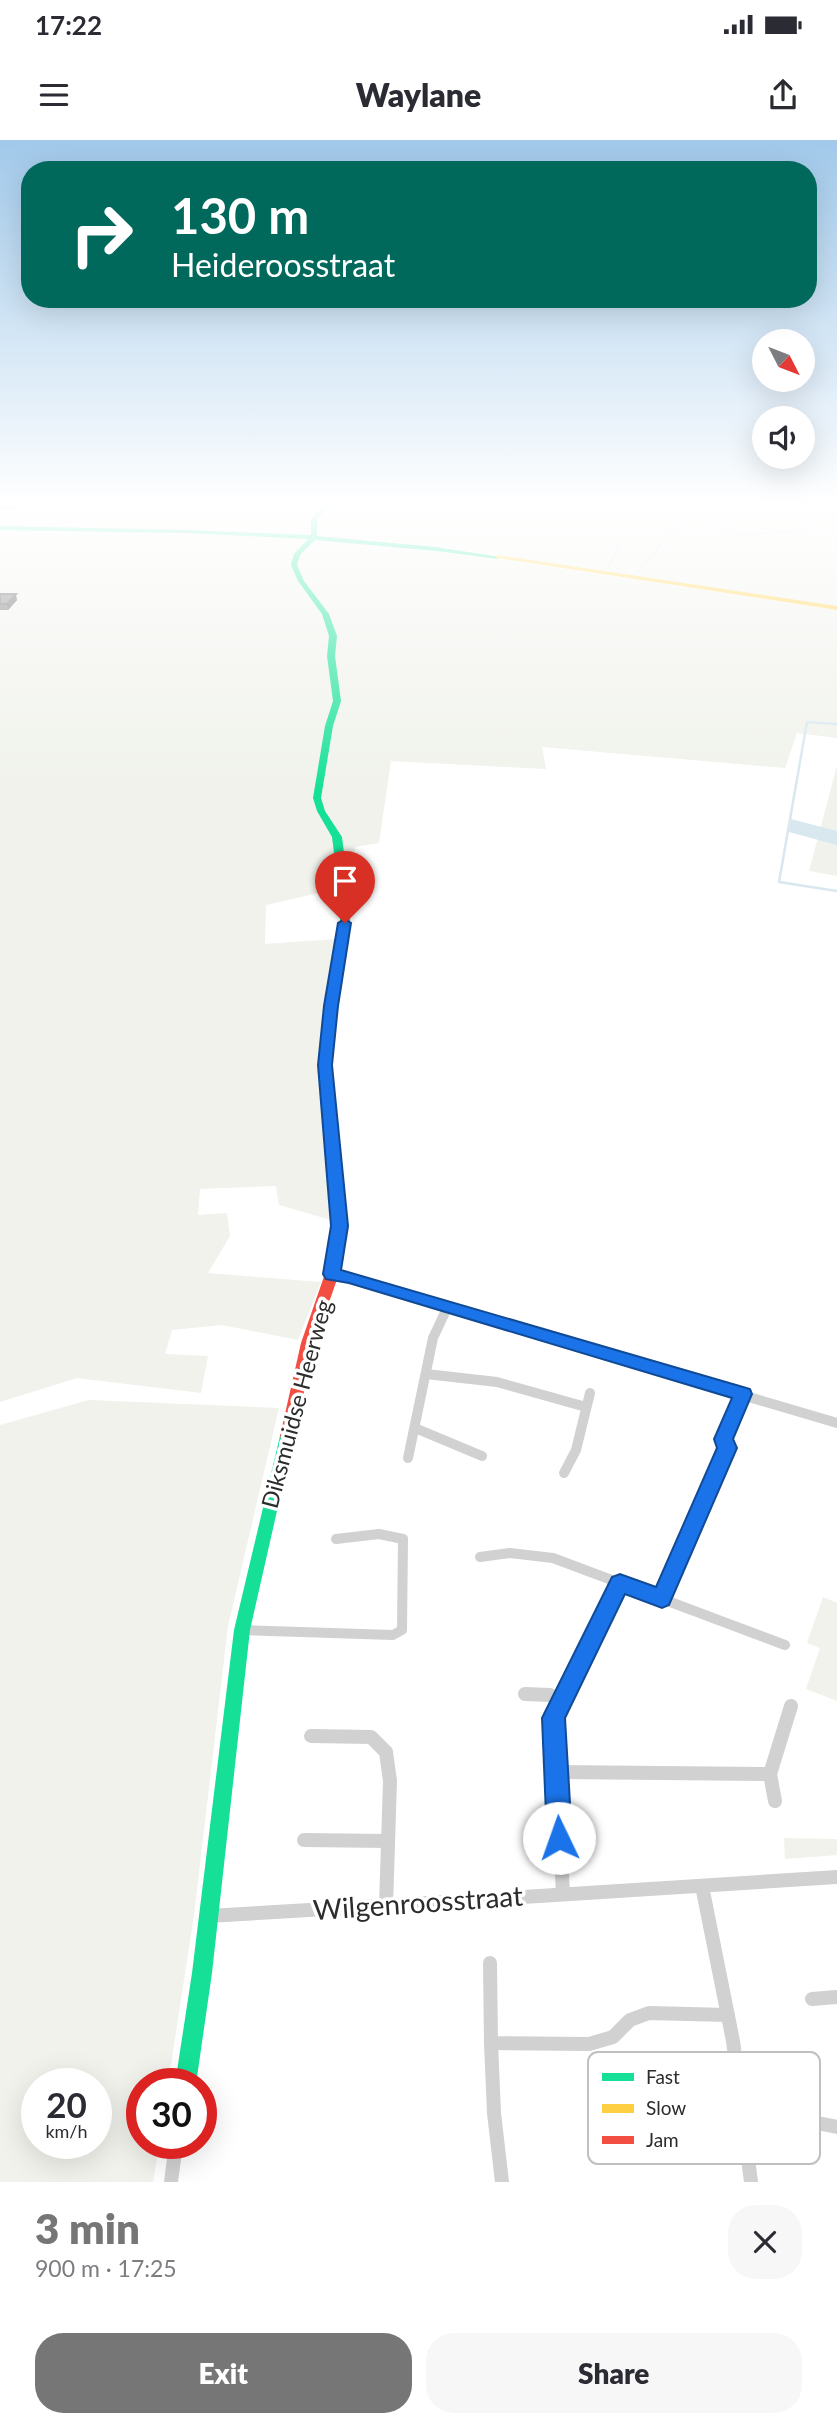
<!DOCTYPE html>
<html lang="en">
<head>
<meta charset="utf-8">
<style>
  :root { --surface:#fff; --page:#f7f7f7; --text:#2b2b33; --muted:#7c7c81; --accent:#767676 }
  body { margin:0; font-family:Lato,sans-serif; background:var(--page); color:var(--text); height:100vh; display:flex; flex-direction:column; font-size:26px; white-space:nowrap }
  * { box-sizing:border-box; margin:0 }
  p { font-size:23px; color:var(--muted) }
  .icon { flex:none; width:38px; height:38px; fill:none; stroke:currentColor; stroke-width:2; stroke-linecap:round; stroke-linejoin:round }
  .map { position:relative; height:2042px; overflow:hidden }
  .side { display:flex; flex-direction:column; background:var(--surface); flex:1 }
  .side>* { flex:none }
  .guide { position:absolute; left:21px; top:21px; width:796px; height:147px; border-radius:28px; box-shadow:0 7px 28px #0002; background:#00695c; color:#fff; overflow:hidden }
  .needle { width:46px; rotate:132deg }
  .fabs { position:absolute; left:752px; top:189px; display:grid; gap:14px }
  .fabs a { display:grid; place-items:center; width:63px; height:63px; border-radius:50%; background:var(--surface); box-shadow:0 7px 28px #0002; font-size:35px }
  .speed { position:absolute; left:21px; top:1928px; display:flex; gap:14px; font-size:35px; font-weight:700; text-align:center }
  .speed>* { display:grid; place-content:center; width:91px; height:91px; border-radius:50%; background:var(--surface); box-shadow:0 7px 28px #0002; line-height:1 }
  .speed small { font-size:18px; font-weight:400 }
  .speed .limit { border:10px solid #d22; background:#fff; color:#111 }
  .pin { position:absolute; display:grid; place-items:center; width:60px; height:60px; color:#fff; margin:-72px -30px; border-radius:50% 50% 50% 0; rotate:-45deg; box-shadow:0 0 7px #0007 }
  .pin .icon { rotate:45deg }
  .me { position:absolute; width:77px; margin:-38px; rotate:357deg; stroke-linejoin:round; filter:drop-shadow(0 0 5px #0008) }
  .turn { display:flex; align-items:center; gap:24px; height:147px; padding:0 35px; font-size:32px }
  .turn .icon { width:91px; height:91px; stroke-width:2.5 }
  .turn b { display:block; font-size:49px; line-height:60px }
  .round { display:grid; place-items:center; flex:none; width:74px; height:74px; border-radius:28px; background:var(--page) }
  .head { display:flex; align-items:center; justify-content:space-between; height:119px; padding:0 35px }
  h1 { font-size:42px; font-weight:800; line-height:52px; color:var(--accent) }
  .action { display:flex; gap:14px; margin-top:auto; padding:14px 35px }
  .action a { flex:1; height:80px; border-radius:28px; background:var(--accent); color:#fff; font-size:28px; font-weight:800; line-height:80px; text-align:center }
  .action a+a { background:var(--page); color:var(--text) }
  .status { display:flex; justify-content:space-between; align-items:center; height:49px; padding:0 35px; background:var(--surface); direction:ltr }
  .status svg { height:19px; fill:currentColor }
  header { display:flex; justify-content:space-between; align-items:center; height:91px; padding:0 35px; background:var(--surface); font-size:32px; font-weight:800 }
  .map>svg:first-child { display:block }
  .green { fill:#f0f2eb; fill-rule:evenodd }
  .water { fill:#d8e8ee }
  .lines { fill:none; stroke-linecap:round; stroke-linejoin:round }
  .stream-far1 { stroke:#d8e8ee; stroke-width:2 }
  .stream { stroke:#d8e8ee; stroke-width:2.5 }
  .street-far1 { stroke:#d1d1d1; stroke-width:10 }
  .street { stroke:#d1d1d1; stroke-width:14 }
  .fast { fill:#16e098; fill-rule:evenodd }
  .slow { fill:#ffcf43; fill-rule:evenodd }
  .jam { fill:#f24e42; fill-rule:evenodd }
  .wall { fill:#6c6c6c }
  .shaded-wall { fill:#585858 }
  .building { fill:#7d7d7d; stroke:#585858; stroke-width:2 }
  .route { fill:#1a73e8; stroke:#114b97; stroke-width:2 }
  .labels { text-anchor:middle; stroke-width:7; stroke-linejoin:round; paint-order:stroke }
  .street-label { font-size:23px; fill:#2c2c2c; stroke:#fff }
  .near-street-label { font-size:28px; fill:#2c2c2c; stroke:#fff }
  .key { fill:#fff; stroke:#c0c0c0; stroke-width:2 }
  .key-label { font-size:19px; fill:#2c2c2c }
</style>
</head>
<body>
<div class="status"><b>17:22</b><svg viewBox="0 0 49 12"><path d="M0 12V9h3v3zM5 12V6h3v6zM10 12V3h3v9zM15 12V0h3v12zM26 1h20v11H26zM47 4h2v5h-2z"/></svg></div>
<header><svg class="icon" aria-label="menu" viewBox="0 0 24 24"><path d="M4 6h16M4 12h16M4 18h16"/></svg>Waylane<svg class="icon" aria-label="share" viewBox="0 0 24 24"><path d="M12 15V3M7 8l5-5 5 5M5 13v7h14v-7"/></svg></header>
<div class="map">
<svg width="837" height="2042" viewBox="0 0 837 2042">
  <rect width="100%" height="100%" fill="#fff"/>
  <g class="green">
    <path d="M 61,363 L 837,363 L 837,466 C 664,445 494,407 320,396 L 319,398 L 504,420 L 837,470 L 837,598 L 797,593 L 785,628 L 542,607 L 546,629 L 391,621 L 379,703 L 355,707 L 353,745 L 266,765 L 265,804 L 336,799 L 321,908 L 331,1080 L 279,1065 L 276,1046 L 200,1049 L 198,1075 L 227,1073 L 230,1096 L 208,1133 L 321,1142 L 298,1200 L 222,1185 L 172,1190 L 165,1214 L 208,1216 L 201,1253 L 77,1238 L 0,1262 L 0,374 Z"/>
    <polygon points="837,626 837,736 809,731"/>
    <path d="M 89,1260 L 279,1268 L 228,1486 L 194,1775 L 168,1944 L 142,1944 L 142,2004 L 159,2004 L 153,2042 L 0,2042 L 0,1285 ZM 37,1944 L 96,1944 L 96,2004 L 37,2004 Z"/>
    <polygon points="823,1457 837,1463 837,1561 806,1549 820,1508 807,1503"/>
    <polygon points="784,1698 837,1699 837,1715 785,1719"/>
  </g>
  <polygon class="water" points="791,679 837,691 837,705 789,692"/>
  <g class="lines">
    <g class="stream-far1">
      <polyline points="714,363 700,370 696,376 736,395 810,390 816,379"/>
      <polyline points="664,402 684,376"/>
      <polyline points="608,428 621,400"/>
      <polyline points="638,432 661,405"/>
    </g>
    <polyline class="stream" points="837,584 807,582 779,742 837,751"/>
    <g class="street-far1">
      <polyline points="332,1134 837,1283"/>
      <polyline points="426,1234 497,1242 586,1267"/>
      <polyline points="415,1288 482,1316"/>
      <polyline points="408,1318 433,1198 448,1166"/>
      <polyline points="564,1333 576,1310 590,1253"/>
      <polyline points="480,1417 510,1413 553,1418 785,1505"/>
      <polyline points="662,1459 727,1308 723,1299 743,1254"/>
      <polyline points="242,1490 393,1495 402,1490 403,1399 379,1394 336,1399"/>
      <polyline points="585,1515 620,1443"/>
    </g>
    <g class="street">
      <polyline points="525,1554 550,1555 563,1561"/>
      <polyline points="311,1596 371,1597 386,1612 390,1641 386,1766"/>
      <polyline points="556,1632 770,1634 791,1566"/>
      <polyline points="770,1634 775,1661"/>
      <polyline points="304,1700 388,1701"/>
      <polyline points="702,1746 733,1901 751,2042"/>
      <polyline points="563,1754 554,1578 586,1513"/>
      <polyline points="208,1776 461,1761 489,1762 507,1758 837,1737"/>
      <polyline points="490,1823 491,1903 589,1904 613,1897 630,1880 649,1873 728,1875"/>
      <polyline points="812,1859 837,1857"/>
      <polyline points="491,1903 494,1973 502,2042"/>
      <polyline points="741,1968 837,1987"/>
      <polyline points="171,2042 176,2004"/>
    </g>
    <g class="fast">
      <polygon points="325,363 332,363 317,379 317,396 436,407 501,417 498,419 436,411 315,400 300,415 297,425 304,441 329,474 337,496 335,516 341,561 333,586 321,658 325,671 342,697 350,760 350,783 336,866 331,925 343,1051 337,1055 331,1051 319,925 326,866 340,783 340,760 332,697 317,671 313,658 325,586 333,561 327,516 329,496 322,474 298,441 291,425 294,414 308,399 187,393 0,390 0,386 187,390 311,395 311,379"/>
      <polygon points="287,1290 292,1292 294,1296 250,1490 212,1833 196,1944 175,1944 192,1833 234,1490 280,1296 282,1292"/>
    </g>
    <polygon class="slow" points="498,415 837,466 837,470 496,418 495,417"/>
    <g class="jam">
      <polygon points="21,363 37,363 0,371 0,367"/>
      <polygon points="337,1047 343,1051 346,1086 343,1122 315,1203 294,1296 292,1300 287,1302 282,1300 280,1296 301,1203 329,1122 334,1086 331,1051"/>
    </g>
  </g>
  <polygon class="wall" points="0,454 17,460 8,470 0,470"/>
  <polygon class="shaded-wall" points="16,454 17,460 8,470 7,464"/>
  <polygon class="building" points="0,454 16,454 7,464 0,464"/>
  <linearGradient id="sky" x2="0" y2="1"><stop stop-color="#a1c9ea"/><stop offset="0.56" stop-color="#fff"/><stop offset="1" stop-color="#fff" stop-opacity="0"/></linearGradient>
  <rect width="837" height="649" fill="url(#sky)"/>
  <polygon class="route" points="345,779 351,783 338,866 332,925 348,1086 341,1130 743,1247 750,1249 752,1254 733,1299 737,1308 669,1465 662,1468 625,1454 565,1578 572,1698 568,1706 559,1710 551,1706 547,1698 542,1578 612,1437 620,1434 656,1447 717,1308 714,1299 732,1258 349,1143 326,1139 323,1134 331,1086 318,925 324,866 338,783"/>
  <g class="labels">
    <g class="street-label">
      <text transform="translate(297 1264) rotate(-75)" y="8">Diksmuidse Heerweg</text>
    </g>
    <g class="near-street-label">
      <text transform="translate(418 1763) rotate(-4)" y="10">Wilgenroosstraat</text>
    </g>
  </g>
  <rect x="588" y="1912" width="232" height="112" rx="10" class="key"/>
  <rect x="602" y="1933" width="32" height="8" fill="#16e098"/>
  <rect x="602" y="1964" width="32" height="9" fill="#ffcf43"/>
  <rect x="602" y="1996" width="32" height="8" fill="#f24e42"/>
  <g class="key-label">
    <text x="646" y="1944">Fast</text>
    <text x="646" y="1975">Slow</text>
    <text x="646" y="2007">Jam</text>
  </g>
</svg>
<div class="fabs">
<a><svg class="needle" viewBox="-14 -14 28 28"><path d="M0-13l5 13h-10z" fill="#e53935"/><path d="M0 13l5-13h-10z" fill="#7c7c81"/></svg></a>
<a><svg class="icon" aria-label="sound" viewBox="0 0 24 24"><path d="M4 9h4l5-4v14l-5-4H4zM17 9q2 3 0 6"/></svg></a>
</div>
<div class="speed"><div>20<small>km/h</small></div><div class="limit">30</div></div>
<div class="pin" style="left:345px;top:783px;background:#d93025"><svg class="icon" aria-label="arrive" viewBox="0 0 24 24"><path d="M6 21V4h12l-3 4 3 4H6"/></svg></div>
<svg class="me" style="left:559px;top:1698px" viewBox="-20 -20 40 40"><circle r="19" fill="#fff"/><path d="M0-13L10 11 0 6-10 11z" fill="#1a73e8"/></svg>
<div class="guide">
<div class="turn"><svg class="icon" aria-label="right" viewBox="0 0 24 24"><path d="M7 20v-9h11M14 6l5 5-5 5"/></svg><div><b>130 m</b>Heideroosstraat</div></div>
</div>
</div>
<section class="side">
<div class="head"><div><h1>3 min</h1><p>900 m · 17:25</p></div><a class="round"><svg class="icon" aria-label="close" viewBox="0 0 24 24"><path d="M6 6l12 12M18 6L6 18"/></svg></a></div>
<div class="action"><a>Exit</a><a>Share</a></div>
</section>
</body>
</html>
